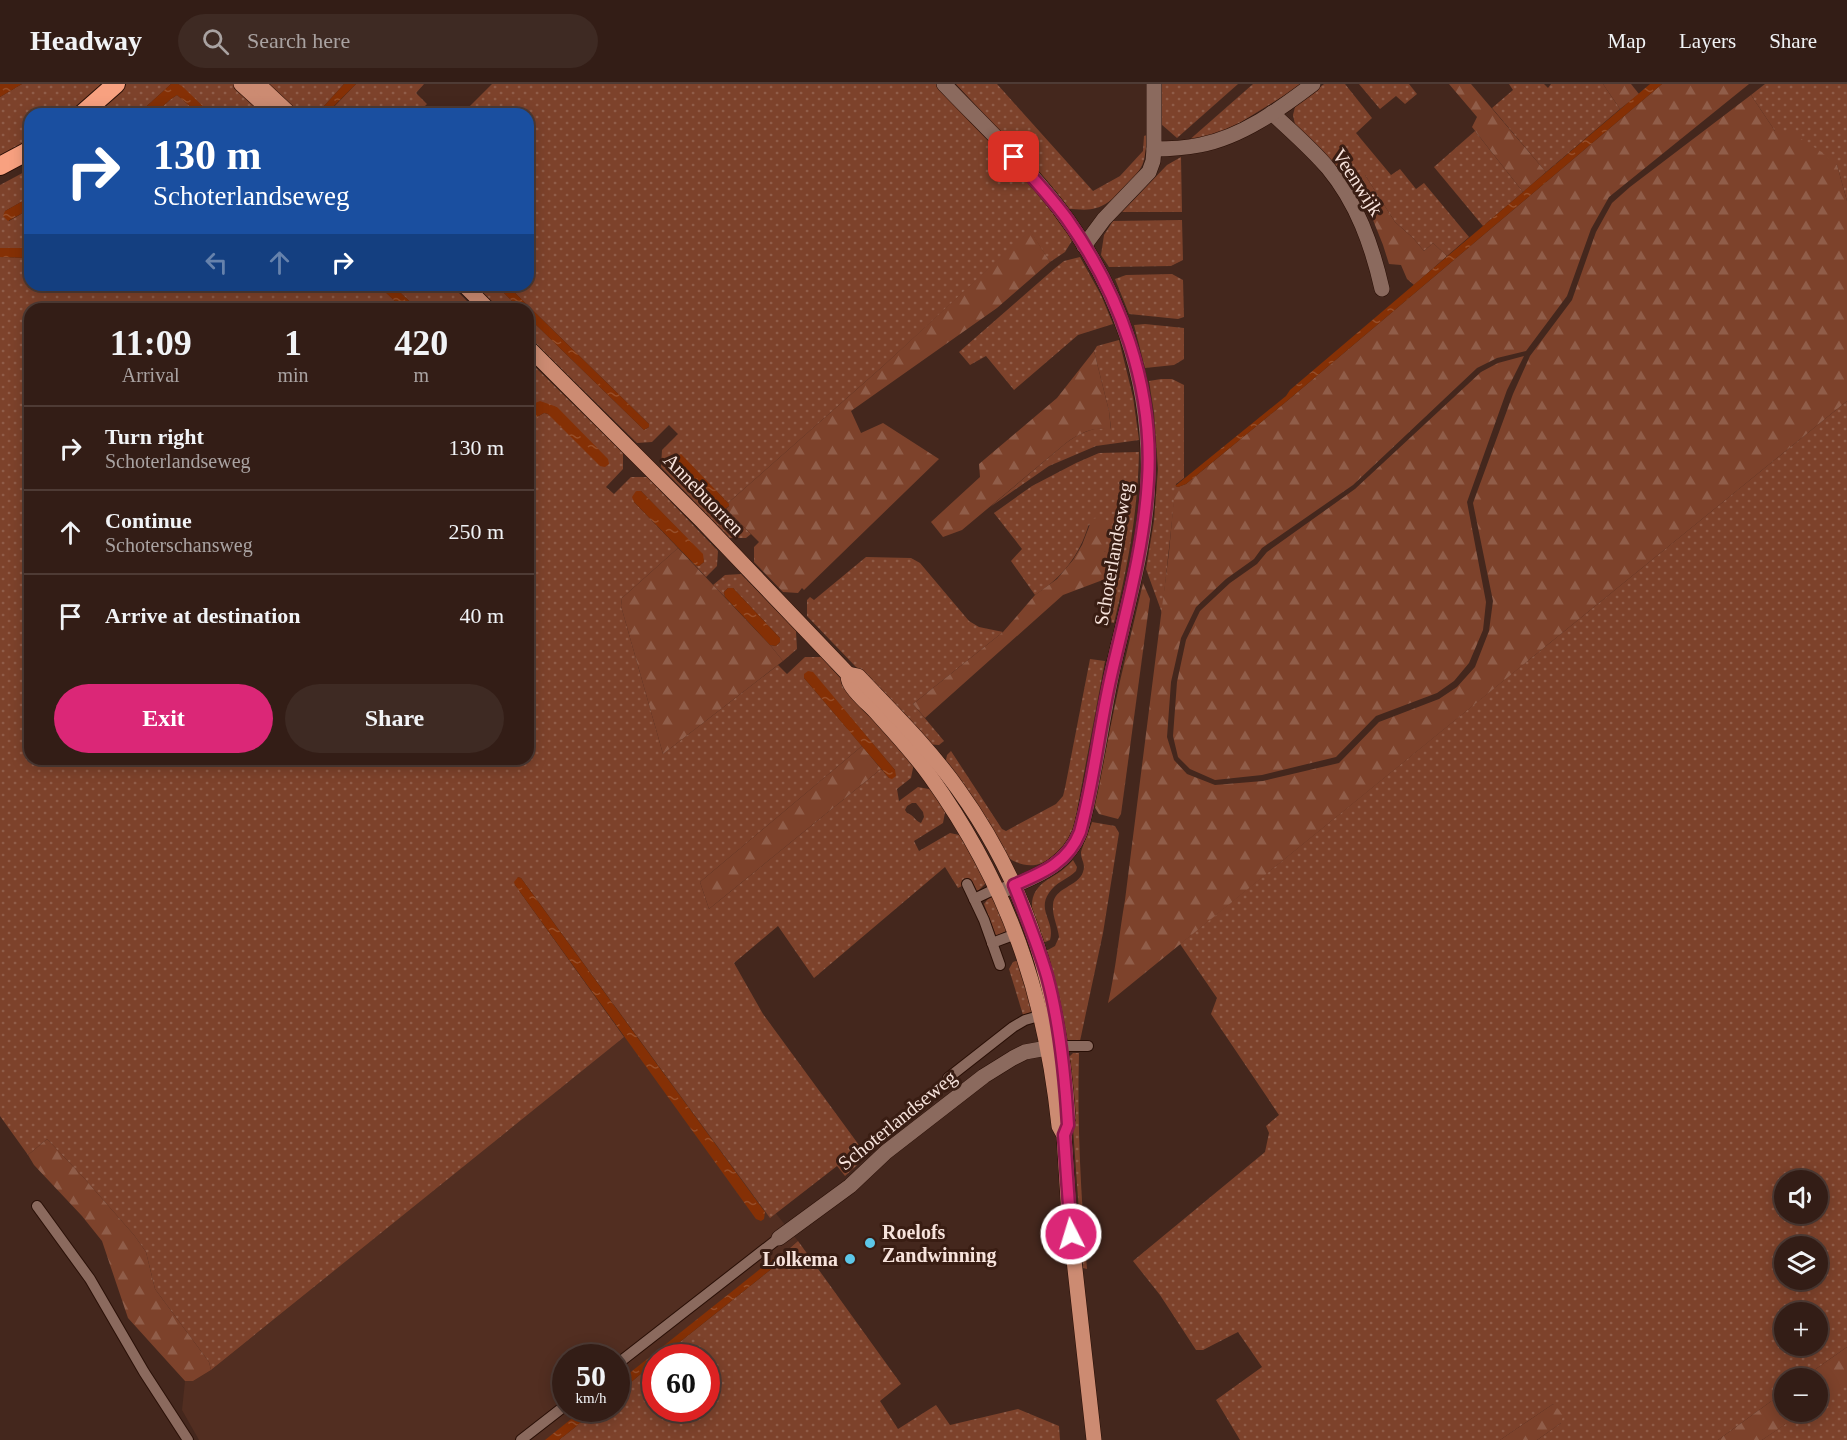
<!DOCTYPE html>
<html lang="en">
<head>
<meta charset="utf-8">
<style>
  :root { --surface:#331d16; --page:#3e2a23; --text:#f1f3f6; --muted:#a9a2a1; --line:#4e3b35; --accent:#db2777 }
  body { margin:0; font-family:Georgia,serif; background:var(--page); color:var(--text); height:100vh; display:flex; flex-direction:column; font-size:22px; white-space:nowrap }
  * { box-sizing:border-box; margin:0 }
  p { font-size:20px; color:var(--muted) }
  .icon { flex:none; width:33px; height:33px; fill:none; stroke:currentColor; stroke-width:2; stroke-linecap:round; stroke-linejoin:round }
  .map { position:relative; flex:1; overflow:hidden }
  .side { position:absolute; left:24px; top:219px; width:510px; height:462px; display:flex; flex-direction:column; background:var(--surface); border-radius:18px; box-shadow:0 3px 15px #0003,0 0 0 2px var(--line) }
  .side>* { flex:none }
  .banner { position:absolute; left:24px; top:24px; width:510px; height:183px; border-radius:18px; box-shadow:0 3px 15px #0003,0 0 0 2px var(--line); background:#1a4fa0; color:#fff; overflow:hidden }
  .tools { position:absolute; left:1774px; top:1086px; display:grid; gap:12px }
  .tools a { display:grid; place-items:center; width:54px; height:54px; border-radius:50%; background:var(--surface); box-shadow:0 3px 15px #0003,0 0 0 2px var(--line); font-size:30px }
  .speed { position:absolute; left:552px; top:1260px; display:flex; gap:12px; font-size:30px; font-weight:700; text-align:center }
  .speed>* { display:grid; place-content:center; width:78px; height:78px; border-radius:50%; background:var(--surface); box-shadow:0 3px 15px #0003,0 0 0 2px var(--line); line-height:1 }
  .speed small { font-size:15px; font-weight:400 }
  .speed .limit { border:9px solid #d22; background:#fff; color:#111 }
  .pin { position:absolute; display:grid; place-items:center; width:51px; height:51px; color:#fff; margin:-26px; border-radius:12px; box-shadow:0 3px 9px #0006 }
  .me { position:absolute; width:66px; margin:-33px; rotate:355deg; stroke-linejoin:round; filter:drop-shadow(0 0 4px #0008) }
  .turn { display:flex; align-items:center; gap:21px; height:126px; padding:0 30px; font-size:27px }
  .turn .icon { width:78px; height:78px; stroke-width:2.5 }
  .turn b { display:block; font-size:42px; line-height:51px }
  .lanes { display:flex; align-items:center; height:57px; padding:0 30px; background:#0003; justify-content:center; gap:30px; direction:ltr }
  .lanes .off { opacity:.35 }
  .eta { display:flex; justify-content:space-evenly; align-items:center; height:102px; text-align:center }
  .eta b { font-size:36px; font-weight:700; line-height:42px }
  .action { display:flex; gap:12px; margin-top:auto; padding:12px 30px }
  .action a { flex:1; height:69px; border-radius:36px; background:var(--accent); color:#fff; font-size:24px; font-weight:700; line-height:69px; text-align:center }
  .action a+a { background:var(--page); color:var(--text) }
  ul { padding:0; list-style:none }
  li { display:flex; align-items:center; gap:18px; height:84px; padding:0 30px; border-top:2px solid var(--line) }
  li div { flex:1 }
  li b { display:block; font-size:22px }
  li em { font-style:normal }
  header { display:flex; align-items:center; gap:36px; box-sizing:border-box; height:84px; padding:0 30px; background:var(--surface); border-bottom:2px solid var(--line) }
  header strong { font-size:28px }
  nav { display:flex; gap:33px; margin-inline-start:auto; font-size:21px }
  .search { width:420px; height:54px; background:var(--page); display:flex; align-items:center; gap:15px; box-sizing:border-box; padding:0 21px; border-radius:33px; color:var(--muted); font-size:22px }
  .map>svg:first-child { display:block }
  .built { fill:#522e21 }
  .grass { fill:url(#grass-dots); fill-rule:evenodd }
  .forest { fill:url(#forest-firs) }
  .water { fill:url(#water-ripples) }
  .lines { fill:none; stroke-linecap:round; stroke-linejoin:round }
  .lane-casing { stroke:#290f06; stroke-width:12 }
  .street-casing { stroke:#290f06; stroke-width:16 }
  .primary-casing { stroke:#290f06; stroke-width:16 }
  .highway-casing { stroke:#290f06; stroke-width:20 }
  .lane { stroke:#8b6a5e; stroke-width:10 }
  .street { stroke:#8b6a5e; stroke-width:15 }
  .primary { stroke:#cc8b72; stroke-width:15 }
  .highway { stroke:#f8a180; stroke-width:18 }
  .route-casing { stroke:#8e194d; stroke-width:15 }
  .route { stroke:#db2777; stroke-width:10 }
  .poi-dot { fill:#5dc7e8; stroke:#391d13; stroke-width:2 }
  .labels { text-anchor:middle; stroke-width:6; stroke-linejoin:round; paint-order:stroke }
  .street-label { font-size:20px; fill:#f7e3dc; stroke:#391d13 }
  .poi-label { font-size:20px; font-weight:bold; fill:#f7e3dc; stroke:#391d13; text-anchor:start }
</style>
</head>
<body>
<header>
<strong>Headway</strong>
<div class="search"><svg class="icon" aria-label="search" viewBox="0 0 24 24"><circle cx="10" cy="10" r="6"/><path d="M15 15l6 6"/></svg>Search here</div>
<nav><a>Map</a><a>Layers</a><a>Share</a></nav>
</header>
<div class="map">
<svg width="1847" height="1356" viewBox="0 0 1847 1356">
  <defs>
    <pattern id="grass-dots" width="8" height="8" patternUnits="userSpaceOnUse" patternTransform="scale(1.5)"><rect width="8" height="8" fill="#7d422b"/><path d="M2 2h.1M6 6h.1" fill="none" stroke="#905d49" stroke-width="1.8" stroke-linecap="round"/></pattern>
    <pattern id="forest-firs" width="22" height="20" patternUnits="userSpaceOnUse" patternTransform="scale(1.5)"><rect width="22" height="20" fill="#7d422b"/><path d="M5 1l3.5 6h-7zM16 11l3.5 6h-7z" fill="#905d49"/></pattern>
    <pattern id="water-ripples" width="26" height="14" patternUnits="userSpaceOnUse" patternTransform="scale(1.5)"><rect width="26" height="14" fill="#853005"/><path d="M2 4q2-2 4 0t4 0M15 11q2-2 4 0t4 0" fill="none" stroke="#974e29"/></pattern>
  </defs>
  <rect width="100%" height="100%" fill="#44271d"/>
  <polygon class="built" points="630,947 798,1157 617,1303 616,1274 566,1274 566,1324 589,1325 549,1356 199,1356 182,1326 185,1297 193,1297 211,1286"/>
  <g class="grass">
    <polygon points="22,0 107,0 71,30 30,30 30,59 0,75 0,13"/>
    <polygon points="126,0 171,0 138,30 94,30"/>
    <polygon points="178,0 233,0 266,30 211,30"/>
    <polygon points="265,0 344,0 324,22 330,27 356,0 424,0 416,9 427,20 420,27 414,29 297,30"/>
    <polygon points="492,0 937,0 1002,68 1040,110 1073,155 1065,168 1050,178 1030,147 882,283 728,419 681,371 677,371 722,425 725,425 751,450 746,454 730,454 661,383 662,366 678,350 669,341 652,358 637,359 528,252 528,233 644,346 649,343 649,340 507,201 528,201 528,30 462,30"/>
    <path d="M 956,0 L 997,0 L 1093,107 L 1120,92 L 1143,67 L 1144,52 L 1147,51 C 1146,61 1146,70 1143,79 C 1138,93 1111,121 1096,124 C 1088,127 1077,125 1068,125 L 1045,96 Z"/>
    <polygon points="1162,0 1238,0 1177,54 1161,40"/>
    <polygon points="1253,0 1303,0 1233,43 1224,48 1187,58"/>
    <polygon points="1324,0 1345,0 1372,34 1356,49 1391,91 1400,85 1416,105 1424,99 1469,153 1447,172 1433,159 1424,167 1413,154 1395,138 1365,91 1347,91 1340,86 1317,61 1296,45 1293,31 1295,23 1298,19"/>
    <polygon points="1359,0 1409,0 1417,10 1405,20 1396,12 1380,25"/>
    <polygon points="1509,0 1544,0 1548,4 1551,0 1603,0 1620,25 1546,88 1492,24 1513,6"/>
    <polygon points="1765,0 1847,0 1847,117 1837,81 1775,47 1751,11"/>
    <polygon points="177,11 199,30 154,30 171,15"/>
    <polygon points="1475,47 1523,108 1483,142 1434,83"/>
    <polygon points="1181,73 1182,128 1122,128 1167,81"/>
    <polygon points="30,85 30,113 5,127 9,137 30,125 30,164 0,164 0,101"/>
    <polygon points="1182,136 1183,176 1171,182 1109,183 1101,171 1104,151 1113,137"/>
    <path d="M 0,173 L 30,174 L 30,201 L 378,201 L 403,225 L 30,225 L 30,675 L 528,675 L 528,338 L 544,329 L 548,330 L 556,336 L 557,323 L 531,320 L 528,322 L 528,276 L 623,369 L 623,385 L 606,403 L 614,410 L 631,393 L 647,393 L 718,467 L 717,482 L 706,493 L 695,481 L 699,482 L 704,478 L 702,470 L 641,407 L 634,418 L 678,464 L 622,514 L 621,522 L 663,670 L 778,581 L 787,590 L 805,573 L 821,573 L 882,640 L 914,679 L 911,694 L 897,705 L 899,717 L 918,703 L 934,706 L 946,723 L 943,739 L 914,757 L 919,767 L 950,749 L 964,752 L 987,798 L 979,806 L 977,807 L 972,797 L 958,804 L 945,783 L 814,894 L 778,842 L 734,879 L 763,930 L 867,1072 L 845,1092 L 837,1082 L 770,1134 L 521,794 L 518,793 L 515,801 L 624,953 L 211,1286 L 209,1278 L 155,1205 L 146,1168 L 134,1151 L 84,1094 L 47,1055 L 28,1071 L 0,1032 ZM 812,588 L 895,686 L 889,694 L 881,685 L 709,825 L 700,798 L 862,662 L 804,594 ZM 912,719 L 916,719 L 923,728 L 924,733 L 921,739 C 916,738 914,731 907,729 L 905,726 L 907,722 Z"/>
    <polygon points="1080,173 1101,211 1113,240 1078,251 1014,306 986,272 970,281 959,268 1054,185 1064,177"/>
    <polygon points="1172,190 1183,196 1184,233 1178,235 1129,230 1115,195 1126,191"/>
    <polygon points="392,201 451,201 475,225 418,225"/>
    <polygon points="475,201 496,201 520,225 500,225"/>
    <polygon points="1145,240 1184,244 1184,275 1174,281 1145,284 1134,241"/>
    <path d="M 1119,256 L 1133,313 L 1139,356 L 1096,362 L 1049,382 L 990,423 L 1066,359 C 1080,349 1094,342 1111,345 L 1109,327 L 1094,267 L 1097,262 Z"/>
    <polygon points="1161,295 1172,295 1184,301 1184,394 1176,400 1162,529 1146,485 1154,437 1158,385 1154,329 1149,297"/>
    <path d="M 1847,317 L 1847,1263 L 1803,1294 L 1785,1294 L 1785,1307 L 1718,1356 L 1537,1356 L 1561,1339 L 1553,1320 L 1500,1356 L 1240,1356 L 1216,1316 L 1262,1283 L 1238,1248 L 1203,1266 L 1196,1266 L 1160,1211 L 1133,1177 L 1265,1068 L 1269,1049 L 1266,1042 L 1279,1031 L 1211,930 L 1217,914 L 1180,860 ZM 1785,1096 L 1818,1096 L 1818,1130 L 1785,1130 ZM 1785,1162 L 1818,1162 L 1818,1196 L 1785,1196 ZM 1785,1228 L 1818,1228 L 1818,1262 L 1785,1262 Z"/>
    <path d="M 1139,368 C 1138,426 1128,482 1114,539 L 1103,537 L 1111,471 L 1104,467 L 1089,440 C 1079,472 1063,493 1035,511 L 1011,477 L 1022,465 L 994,429 L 1032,402 L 1076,379 L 1099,369 Z"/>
    <polygon points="866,473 911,474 920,479 969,537 979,543 1003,548 913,620 944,657 939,661 926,660 879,607 807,532 807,516 810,513 814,516"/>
    <polygon points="741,490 796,547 797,565 783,577 770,561 776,562 780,558 780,554 733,504 728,504 724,508 725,513 713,501 725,491"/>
    <path d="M 1090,575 L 1105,577 L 1073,748 C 1057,774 1036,793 1007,773 L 945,681 L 947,671 L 951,667 L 1002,745 L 1006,747 L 1056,720 L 1063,712 L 1065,704 Z"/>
    <path d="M 1092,738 L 1115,742 L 1119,749 L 1103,849 L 1080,957 L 1068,957 L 1066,955 L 1046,867 L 1055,862 L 1059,853 C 1058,843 1052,832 1053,821 C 1054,803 1078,803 1083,788 C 1086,780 1081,776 1081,769 C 1081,765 1090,745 1092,738 Z"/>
    <path d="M 1073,776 L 1077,783 L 1076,787 C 1069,794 1059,797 1052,805 C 1034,825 1056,837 1050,856 L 1043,859 C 1035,836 1021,813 1047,796 C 1057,790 1065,785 1073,776 Z"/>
    <polygon points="990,812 995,813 1009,843 1006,847 996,852 984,820"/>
    <polygon points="1021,875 1032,928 1023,931 1009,885 1013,878"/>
    <path d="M 1073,969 L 1079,969 C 1077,1041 1081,1113 1087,1185 L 1083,1184 L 1068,974 Z"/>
    <polygon points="798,1157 901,1300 880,1317 898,1345 936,1321 950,1341 1018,1325 1059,1342 1060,1356 559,1356 598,1325 616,1324 617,1310 655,1278 656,1324 706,1324 706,1274 661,1273 784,1175 783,1170"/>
    <polygon points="1847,1297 1847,1356 1762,1356 1803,1328 1818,1328 1818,1317"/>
  </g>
  <g class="forest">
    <polygon points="1449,0 1471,0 1546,88 1523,108 1472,43 1477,33"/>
    <polygon points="1603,0 1631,0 1639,10 1620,25"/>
    <path d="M 1662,0 L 1749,0 L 1609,113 L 1591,145 L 1567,212 L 1526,267 L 1497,274 L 1477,284 L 1353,401 L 1262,464 L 1254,475 L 1226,495 L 1196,523 L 1181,554 L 1171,598 L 1167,653 L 1174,676 L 1187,690 L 1215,701 L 1263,697 L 1339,679 L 1379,638 L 1439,615 L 1457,603 L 1475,583 L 1489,547 L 1493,517 L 1473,419 L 1513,310 L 1530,272 L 1572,216 L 1596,148 L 1612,119 L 1630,103 L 1751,11 L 1775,47 L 1789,47 L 1820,67 L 1837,81 L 1847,117 L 1847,317 L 1108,919 C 1116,885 1119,850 1125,816 L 1169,468 L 1175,402 L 1178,403 L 1186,400 L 1293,312 Z"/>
    <polygon points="1347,91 1365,91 1395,138 1413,154 1424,167 1433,159 1447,172 1414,201 1407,195 1401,181 1389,180 1383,161 1367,121"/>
    <polygon points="1030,146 1050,178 997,224 851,327 861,349 883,339 939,375 804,506 802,504 798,509 783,508 754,478 754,463 759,458 726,425 729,422 728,419 882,283"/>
    <path d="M 1094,267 L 1109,327 L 1111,346 C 1094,342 1080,349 1066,359 L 962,446 L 943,453 L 931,438 L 980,393 L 979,380 L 1057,314 Z"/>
    <polygon points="1524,272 1507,306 1467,418 1486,518 1483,546 1469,579 1454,597 1437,609 1376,632 1336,673 1262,691 1215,696 1190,685 1178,673 1173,652 1177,598 1186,556 1200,527 1230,499 1257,480 1267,468 1355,405 1481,288 1498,279"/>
    <polygon points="1101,433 1108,437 1104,467 1111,470 1108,494 1063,511 925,634 913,620 1003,548 1035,511 1057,495 1073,476 1082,461 1092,435"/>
    <polygon points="678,464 770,561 783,577 663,670 621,522 622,514"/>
    <polygon points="1143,499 1150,515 1121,730 1118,735 1099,730 1094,722 1120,597"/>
    <polygon points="862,662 881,685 709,825 700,798"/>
    <polygon points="47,1055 84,1094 134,1151 146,1168 155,1205 209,1278 211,1286 193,1297 185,1297 128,1234 102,1157 82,1132 34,1081 28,1071"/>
    <polygon points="1847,1263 1847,1298 1818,1318 1818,1294 1803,1294"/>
    <polygon points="1785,1307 1785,1328 1804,1328 1762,1356 1718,1356"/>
    <polygon points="1553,1320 1559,1326 1563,1332 1561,1339 1537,1356 1500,1356"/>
  </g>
  <g class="water">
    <polygon points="0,0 22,0 0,13"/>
    <polygon points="171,0 178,0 182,2 211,30 199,30 177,11 171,15 154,30 138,30"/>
    <polygon points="344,0 356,0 329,27 327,28 323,26 324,22"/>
    <polygon points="1650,0 1662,0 1293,312 1186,400 1178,403 1175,402 1286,312 1290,306"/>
    <polygon points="30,113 30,125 8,137 3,132 5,127"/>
    <polygon points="0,164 30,164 30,174 0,173"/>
    <polygon points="378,201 392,201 418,225 403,225"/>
    <polygon points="496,201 507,201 649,340 649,343 644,346 528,233 528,225 520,225"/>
    <polygon points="540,317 557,323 608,375 609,380 605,383 600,382 548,330 544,329 528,338 528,322"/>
    <polygon points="681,370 729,420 729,422 725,425 721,425 676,378 675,374"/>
    <polygon points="636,407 641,407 703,470 704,478 699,482 695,481 634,418 632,413"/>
    <polygon points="728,504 733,504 780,554 780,558 776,562 770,561 725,513 724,508"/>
    <polygon points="808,587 813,588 895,686 896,692 892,695 889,694 804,594 804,590"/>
    <polygon points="518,793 521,794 765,1128 764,1135 761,1137 756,1135 515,801 514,798"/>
    <polygon points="782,1169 784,1175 661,1273 656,1274 655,1278 617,1310 617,1299 779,1170"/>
    <polygon points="585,1324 598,1325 559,1356 545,1356"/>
  </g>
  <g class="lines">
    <defs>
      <g id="lane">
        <polyline points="967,800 984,836 1000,881"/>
        <polyline points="974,815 993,806 999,808"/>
        <polyline points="992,859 1016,850"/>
        <polyline points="1061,962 1088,962"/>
        <polyline points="948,994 1013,943 1025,936 1046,930"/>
        <polyline points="37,1122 90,1195 144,1288 188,1356"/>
        <polyline points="616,1281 779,1154"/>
        <polyline points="521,1356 566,1321"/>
      </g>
      <g id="street">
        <path d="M 944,0 C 982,40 1024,79 1058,123 C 1117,200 1151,295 1148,393 C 1147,458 1127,521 1113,584 C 1101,639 1095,695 1080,748 C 1066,784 1031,794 999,808"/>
        <path d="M 1272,29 C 1291,47 1311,64 1328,84 C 1357,119 1372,161 1382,205"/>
        <path d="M 1154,65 C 1170,65 1185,64 1200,61 C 1242,53 1280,25 1313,0"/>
        <polyline points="1084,162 1104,135 1149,88 1153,77 1154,65 1154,0"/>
        <polyline points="779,1154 850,1102 886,1068 984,992 1013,974 1025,968 1058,962"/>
      </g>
      <g id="primary">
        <polyline points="241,0 274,30"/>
        <polyline points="258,0 290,30"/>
        <polyline points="464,201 488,225"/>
        <path d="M 528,263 L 703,438 L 848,590 C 848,593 848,596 850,599 C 853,607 867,619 874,626 C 893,647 913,668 930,692 C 1008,801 1045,909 1059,1042 L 1064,1051 L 1069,1131 L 1094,1356"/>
        <path d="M 848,590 L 858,592 C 892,628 929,664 958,705 C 1030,805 1060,912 1068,1034"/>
      </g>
      <g id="highway">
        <polyline points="82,30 116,0"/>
        <polyline points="0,82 30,66"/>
      </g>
    </defs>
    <use href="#lane" class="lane-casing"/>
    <use href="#street" class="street-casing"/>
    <use href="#primary" class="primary-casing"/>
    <use href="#highway" class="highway-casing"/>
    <use href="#lane" class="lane"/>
    <use href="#street" class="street"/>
    <use href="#primary" class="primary"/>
    <use href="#highway" class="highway"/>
  </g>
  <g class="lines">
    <defs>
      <path id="route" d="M 1014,73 C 1032,93 1051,113 1067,135 C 1120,210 1154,303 1148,396 C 1144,463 1126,527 1111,592 C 1099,644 1094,697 1080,748 C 1068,779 1042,789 1014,801 C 1026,831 1038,861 1047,892 C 1060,940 1065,991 1068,1041 L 1064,1051 L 1071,1150"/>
    </defs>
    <use href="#route" class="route-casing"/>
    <use href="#route" class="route"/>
  </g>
  <g class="poi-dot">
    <circle cx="870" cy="1159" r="6"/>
    <circle cx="850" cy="1175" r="6"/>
  </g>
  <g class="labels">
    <g class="street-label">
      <text transform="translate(1358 98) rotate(57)" y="7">Veenwijk</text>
      <text transform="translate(704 410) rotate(46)" y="7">Annebuorren</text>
      <text transform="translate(1113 470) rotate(-80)" y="7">Schoterlandseweg</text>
      <text transform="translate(897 1036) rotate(-39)" y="7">Schoterlandseweg</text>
    </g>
    <g class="poi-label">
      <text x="882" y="1155">Roelofs<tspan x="882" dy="23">Zandwinning</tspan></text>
      <text x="838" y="1182" text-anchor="end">Lolkema</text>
    </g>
  </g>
</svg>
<div class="tools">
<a><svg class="icon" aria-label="sound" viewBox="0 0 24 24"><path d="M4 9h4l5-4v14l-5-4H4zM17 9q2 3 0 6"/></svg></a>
<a><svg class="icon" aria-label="layers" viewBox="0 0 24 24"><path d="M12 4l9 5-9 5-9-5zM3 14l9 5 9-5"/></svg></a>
<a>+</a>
<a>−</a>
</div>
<div class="speed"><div>50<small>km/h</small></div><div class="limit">60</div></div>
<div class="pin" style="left:1014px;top:73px;background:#d93025"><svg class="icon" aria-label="arrive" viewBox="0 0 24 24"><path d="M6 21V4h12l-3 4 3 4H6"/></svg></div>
<svg class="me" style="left:1071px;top:1150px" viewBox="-20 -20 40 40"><circle r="17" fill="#db2777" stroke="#fff" stroke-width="3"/><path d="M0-11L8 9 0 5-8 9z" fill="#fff"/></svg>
<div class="banner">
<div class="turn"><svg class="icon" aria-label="right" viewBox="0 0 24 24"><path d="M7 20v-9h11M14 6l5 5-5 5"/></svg><div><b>130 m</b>Schoterlandseweg</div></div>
<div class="lanes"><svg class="icon off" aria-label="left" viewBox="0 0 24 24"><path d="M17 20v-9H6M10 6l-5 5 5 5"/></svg><svg class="icon off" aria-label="ahead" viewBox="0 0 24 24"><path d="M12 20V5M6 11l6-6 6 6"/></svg><svg class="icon" aria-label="right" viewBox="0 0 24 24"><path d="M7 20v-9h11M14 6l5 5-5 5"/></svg></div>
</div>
<section class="side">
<div class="eta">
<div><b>11:09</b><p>Arrival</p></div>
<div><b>1</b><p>min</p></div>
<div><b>420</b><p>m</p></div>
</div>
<ul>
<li><svg class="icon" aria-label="right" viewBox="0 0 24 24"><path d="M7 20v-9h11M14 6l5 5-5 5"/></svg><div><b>Turn right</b><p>Schoterlandseweg</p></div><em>130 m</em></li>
<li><svg class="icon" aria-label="ahead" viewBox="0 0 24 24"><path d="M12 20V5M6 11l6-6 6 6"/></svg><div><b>Continue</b><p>Schoterschansweg</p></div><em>250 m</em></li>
<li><svg class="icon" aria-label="arrive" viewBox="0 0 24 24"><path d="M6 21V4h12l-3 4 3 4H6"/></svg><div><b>Arrive at destination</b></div><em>40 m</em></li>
</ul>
<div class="action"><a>Exit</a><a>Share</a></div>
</section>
</div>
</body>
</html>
